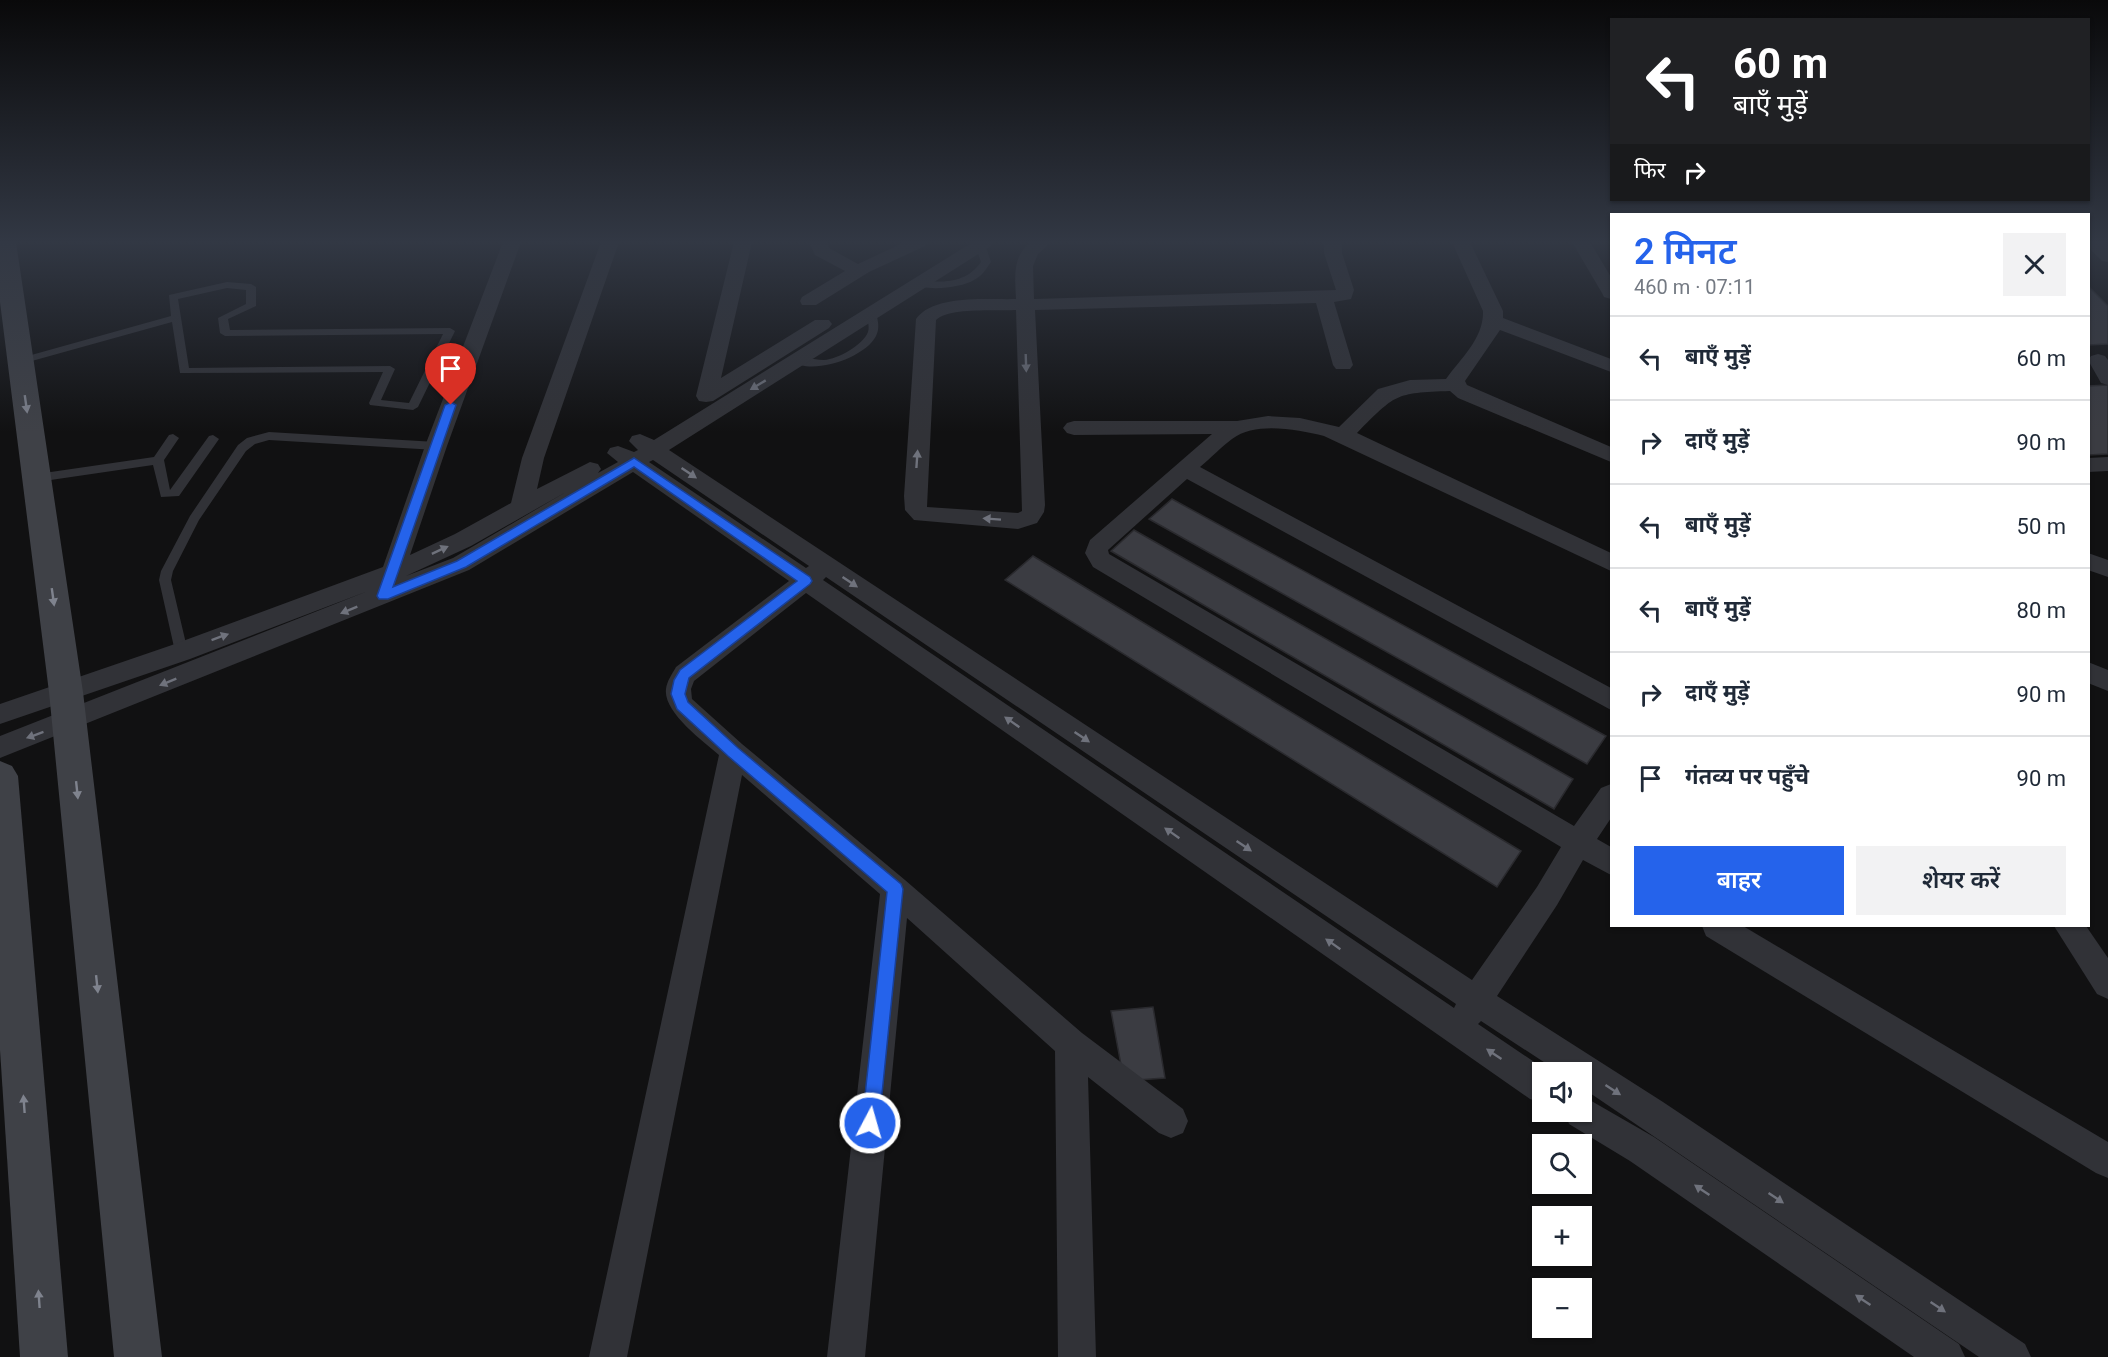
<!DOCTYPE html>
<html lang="hi">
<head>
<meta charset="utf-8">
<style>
  :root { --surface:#fff; --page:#f2f2f3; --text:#1f2937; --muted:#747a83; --line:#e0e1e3; --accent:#2563eb }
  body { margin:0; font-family:Roboto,"Noto Sans Devanagari",sans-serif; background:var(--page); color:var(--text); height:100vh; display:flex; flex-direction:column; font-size:22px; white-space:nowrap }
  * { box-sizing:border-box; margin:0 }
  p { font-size:20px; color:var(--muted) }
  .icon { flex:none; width:33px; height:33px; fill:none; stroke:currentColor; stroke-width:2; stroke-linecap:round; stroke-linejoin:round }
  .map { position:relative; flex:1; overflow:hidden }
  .panel { position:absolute; left:1610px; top:213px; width:480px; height:714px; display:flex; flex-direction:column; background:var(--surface); border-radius:0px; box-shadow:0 2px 4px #0004 }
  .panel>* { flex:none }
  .top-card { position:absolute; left:1610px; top:18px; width:480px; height:183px; border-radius:0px; box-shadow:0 2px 4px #0004; background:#202124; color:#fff; overflow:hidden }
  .buttons { position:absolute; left:1532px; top:1062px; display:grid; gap:12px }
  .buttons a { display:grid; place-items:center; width:60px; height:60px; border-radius:0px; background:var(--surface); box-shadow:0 2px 4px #0004; font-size:30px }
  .pin { position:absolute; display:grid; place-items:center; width:51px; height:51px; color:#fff; margin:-62px -26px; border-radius:50% 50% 50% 0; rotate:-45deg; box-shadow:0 0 6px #0007 }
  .pin .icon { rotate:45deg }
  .me { position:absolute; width:66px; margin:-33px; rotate:6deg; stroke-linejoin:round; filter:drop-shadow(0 0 4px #0008) }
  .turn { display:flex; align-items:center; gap:21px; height:126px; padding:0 24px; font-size:27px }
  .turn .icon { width:78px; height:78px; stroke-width:2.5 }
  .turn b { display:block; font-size:42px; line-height:51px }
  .then { display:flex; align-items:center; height:57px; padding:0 24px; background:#0003; gap:12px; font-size:22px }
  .round { display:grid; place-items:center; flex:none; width:63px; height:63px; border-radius:0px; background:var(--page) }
  .overview { display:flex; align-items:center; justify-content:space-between; height:102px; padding:0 24px }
  h1 { font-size:36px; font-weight:600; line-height:45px; color:var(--accent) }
  .button { display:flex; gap:12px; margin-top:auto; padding:12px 24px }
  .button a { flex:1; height:69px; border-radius:0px; background:var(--accent); color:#fff; font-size:24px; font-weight:600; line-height:69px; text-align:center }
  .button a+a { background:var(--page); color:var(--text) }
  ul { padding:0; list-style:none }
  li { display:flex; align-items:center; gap:18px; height:84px; padding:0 24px; border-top:2px solid var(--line) }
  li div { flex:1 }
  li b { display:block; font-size:22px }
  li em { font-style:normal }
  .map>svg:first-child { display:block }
  .building { fill:#3b3c42; stroke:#2a2a2e; stroke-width:1.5 }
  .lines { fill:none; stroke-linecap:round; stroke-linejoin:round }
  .lane { fill:#313237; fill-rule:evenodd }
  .street { fill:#313237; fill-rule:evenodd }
  .secondary { fill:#3f4147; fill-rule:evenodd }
  .oneway { fill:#6f727c }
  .oneway2 { fill:#7f838e }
  .route { fill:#2563eb; stroke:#184099; stroke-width:1.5 }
</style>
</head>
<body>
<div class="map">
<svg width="2108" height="1357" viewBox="0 0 2108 1357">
  <rect width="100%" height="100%" fill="#111112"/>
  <g class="building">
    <polygon points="2088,286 2108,306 2108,344 2088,345"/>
    <polygon points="2108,385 2108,454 2088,455 2088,386"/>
    <polygon points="1172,499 1606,736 1587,764 1149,519"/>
    <polygon points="1134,530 1573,779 1554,809 1111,551"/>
    <polygon points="1033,556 1521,851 1497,887 1005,580"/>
    <polygon points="1153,1007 1165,1078 1124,1081 1111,1011"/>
  </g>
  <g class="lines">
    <g class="lane">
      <path d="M 978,242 L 985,244 L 991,262 C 986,269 982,276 974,280 C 961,288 925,292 912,283 L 917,280 C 941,283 966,284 981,262 L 975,244 Z"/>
      <path d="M 227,282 L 251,284 L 256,287 L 256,306 L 228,319 L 230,330 L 450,328 L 455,331 L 418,407 L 413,410 L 370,405 L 369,403 L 383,372 L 180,373 L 172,322 L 21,364 L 16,361 L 17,359 L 171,316 L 169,295 ZM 227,288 L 246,290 L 246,304 L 218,318 L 220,333 L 225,336 L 443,334 L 409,403 L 381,400 L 395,369 L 390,366 L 189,368 L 178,299 Z"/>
      <path d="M 871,310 L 876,313 C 878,321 880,328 876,336 C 865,358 811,376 792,361 C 800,355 814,360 824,360 C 838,359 863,345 868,332 C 870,326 867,319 866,313 Z"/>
      <polygon points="269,432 436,442 442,446 436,450 269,440 255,444 246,451 199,520 173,571 171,580 188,652 186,656 176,656 159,580 161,571 190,516 238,445 247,438"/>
      <polygon points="173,434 179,438 164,460 170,490 209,436 213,435 219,439 179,496 161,497 153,465 37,482 31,478 37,474 154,457 169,435"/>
    </g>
    <g class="street">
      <path d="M 503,242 L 521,242 L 447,446 L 410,555 L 455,534 L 511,503 L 522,458 L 601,242 L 619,242 L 544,458 L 537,489 L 590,462 L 598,464 L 601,469 L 598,473 L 618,462 L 607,453 L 610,448 L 618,446 L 634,452 L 638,450 L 629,441 L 632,436 L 640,434 L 654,440 L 973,242 L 994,242 L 991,246 L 669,450 L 1472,980 L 1537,887 L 1561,847 L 1093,567 L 1085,553 L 1090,540 L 1212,434 L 1074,435 L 1067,433 L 1063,428 L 1067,423 L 1074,421 L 1237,421 L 1268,416 L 1300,418 L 1339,427 L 1378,389 L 1410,380 L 1446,379 C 1461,358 1484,338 1483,311 L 1452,242 L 1470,242 L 1503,311 L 1503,318 L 1611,359 L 1611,372 L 1500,330 L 1465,381 L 1467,385 L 1611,447 L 1611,462 L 1458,398 L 1450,391 C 1394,393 1396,394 1357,433 L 1611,553 L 1611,571 L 1324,436 C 1297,430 1257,421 1232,439 C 1221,447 1211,458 1200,467 L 1611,688 L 1611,710 L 1187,479 L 1108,550 L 1109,554 L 1574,826 L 1601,788 L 1611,784 L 1611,818 L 1597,839 L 1611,847 L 1611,875 L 1583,860 L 1557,905 L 1497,996 L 1663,1102 L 2025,1344 L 2031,1357 L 1979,1357 L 1581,1087 L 1581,1072 L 1559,1072 L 1481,1021 L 1478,1024 L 1549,1072 L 1542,1072 L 1542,1103 L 1530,1099 L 806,593 L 694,681 L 691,689 L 692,699 L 742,744 L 905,880 L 1082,1033 L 1183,1109 L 1188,1121 L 1183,1133 L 1171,1138 L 1159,1133 L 1088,1077 L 1096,1357 L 1058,1357 L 1055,1051 L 907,918 L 865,1357 L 827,1357 L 880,894 L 742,775 L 627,1357 L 589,1357 L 719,755 C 703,741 663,712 666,689 C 667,681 672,674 676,667 L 789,581 L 633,472 L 469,570 L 0,758 L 0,736 L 368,591 L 190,659 L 0,724 L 0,704 L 172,645 L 383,567 L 425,446 ZM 653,460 L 809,566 L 806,568 L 649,462 ZM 566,492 L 453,558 L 406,576 L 471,546 ZM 826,577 L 1456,1004 L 1454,1008 L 823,580 Z"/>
      <polygon points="734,242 752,242 721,378 815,320 829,320 832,324 829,328 713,401 706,402 699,401 696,396"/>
      <polygon points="809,242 827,242 829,248 858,264 905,242 928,242 925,246 869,272 816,305 802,305 800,301 802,297 845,271 815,255"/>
      <path d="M 1031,242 L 1051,242 L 1038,254 L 1033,266 L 1034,299 L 1336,290 L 1324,253 L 1324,242 L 1342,242 L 1342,253 L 1354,290 L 1351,299 L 1334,302 L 1353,365 L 1350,369 L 1336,369 L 1333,365 L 1316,303 L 1035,310 L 1045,505 L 1044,512 L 1037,523 L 1018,529 L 914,520 L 905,510 L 904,496 L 916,319 C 934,294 988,300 1016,299 C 1015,277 1012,256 1031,242 ZM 1016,310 L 1022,511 L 1018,513 L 927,507 L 936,320 C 949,307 996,311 1016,310 Z"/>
      <polygon points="1572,242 1590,242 1611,277 1611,299 1604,297 1602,293"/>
      <polygon points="2088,242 2103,242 2108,247 2108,262 2102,261 2088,247"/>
      <polygon points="2098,354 2105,356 2108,360 2108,385 2101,383 2088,360 2091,356"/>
      <polygon points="2108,457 2108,471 2088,472 2088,458"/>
      <polygon points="2088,553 2108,560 2108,577 2088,570"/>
      <polygon points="2088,662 2108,670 2108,691 2088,683"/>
      <polygon points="1702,926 1743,926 2108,1142 2108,1178 2096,1173 1706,936"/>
      <polygon points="2054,926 2086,926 2108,958 2108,999 2097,994"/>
      <polygon points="1581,1095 1654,1137 1959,1344 1965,1357 1914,1357 1630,1161 1569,1124 1565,1112 1581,1112"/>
    </g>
    <g class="secondary">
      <polygon points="0,242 16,242 83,692 162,1357 114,1357 49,692 0,302"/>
      <polygon points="0,761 12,766 18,776 68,1357 20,1357 0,1050"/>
    </g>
  </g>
  <defs><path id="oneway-solid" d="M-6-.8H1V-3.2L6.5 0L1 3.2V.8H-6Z" transform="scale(1.5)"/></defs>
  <g class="oneway">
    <use href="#oneway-solid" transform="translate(1026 363) rotate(88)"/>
    <use href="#oneway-solid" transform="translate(758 385) rotate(149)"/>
    <use href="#oneway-solid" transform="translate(917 459) rotate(-86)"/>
    <use href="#oneway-solid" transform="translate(689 473) rotate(34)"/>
    <use href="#oneway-solid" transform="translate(992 519) rotate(-176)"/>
    <use href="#oneway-solid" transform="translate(440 550) rotate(-25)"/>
    <use href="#oneway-solid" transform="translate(850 582) rotate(34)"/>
    <use href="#oneway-solid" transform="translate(349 610) rotate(158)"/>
    <use href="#oneway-solid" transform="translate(220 637) rotate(-20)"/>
    <use href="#oneway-solid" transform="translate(168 682) rotate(158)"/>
    <use href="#oneway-solid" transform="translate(1012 722) rotate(-145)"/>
    <use href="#oneway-solid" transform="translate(35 735) rotate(160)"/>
    <use href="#oneway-solid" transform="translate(1082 737) rotate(34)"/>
    <use href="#oneway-solid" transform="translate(1172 833) rotate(-145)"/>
    <use href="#oneway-solid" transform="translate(1244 846) rotate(34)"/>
    <use href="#oneway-solid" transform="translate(1333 944) rotate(-145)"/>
    <use href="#oneway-solid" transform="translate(1494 1054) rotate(-146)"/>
    <use href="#oneway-solid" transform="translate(1613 1090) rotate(33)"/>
    <use href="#oneway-solid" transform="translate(1702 1190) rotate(-146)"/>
    <use href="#oneway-solid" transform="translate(1776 1198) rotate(34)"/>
    <use href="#oneway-solid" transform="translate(1863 1300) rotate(-146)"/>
    <use href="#oneway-solid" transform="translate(1938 1307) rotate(34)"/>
  </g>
  <g class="oneway2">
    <use href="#oneway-solid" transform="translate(26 404) rotate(82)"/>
    <use href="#oneway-solid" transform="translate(53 597) rotate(82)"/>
    <use href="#oneway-solid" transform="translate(77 790) rotate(84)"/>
    <use href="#oneway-solid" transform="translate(97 984) rotate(84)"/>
    <use href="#oneway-solid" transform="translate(24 1104) rotate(-94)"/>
    <use href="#oneway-solid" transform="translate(39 1299) rotate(-94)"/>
  </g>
  <linearGradient id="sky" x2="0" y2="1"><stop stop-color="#09090a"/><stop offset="0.56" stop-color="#323844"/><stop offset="1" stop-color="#323844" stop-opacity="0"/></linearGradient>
  <rect width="2108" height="432" fill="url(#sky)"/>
  <polygon class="route" points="451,402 456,405 393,587 457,561 634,458 810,577 812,581 810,584 689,678 685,694 688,702 738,748 901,884 903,889 879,1123 877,1130 870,1132 864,1130 862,1123 887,892 728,756 677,709 671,694 674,680 680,670 797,581 634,467 466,567 388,599 379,599 377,596 445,405"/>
</svg>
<div class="buttons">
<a><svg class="icon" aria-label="sound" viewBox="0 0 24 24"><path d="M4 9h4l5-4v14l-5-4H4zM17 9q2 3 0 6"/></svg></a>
<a><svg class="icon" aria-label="search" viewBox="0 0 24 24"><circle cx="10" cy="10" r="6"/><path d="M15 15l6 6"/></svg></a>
<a>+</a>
<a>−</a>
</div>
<div class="pin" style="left:451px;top:405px;background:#d93025"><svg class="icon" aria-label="arrive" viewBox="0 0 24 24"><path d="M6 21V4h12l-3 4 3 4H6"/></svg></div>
<svg class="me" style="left:870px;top:1123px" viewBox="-20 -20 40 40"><circle r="17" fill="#2563eb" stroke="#fff" stroke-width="3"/><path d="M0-11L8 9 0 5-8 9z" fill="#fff"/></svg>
<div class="top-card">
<div class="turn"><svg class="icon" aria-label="left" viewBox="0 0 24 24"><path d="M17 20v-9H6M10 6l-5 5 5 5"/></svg><div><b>60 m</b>बाएँ मुड़ें</div></div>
<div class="then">फिर<svg class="icon" aria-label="right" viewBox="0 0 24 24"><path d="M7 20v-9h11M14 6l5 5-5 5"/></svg></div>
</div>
<section class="panel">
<div class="overview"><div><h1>2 मिनट</h1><p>460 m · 07:11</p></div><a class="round"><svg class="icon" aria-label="close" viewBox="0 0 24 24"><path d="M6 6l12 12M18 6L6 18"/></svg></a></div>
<ul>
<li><svg class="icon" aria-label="left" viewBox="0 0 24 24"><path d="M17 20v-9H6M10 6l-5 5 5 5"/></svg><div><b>बाएँ मुड़ें</b></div><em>60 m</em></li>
<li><svg class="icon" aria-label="right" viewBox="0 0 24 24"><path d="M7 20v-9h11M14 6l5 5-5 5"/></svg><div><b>दाएँ मुड़ें</b></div><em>90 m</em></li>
<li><svg class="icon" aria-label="left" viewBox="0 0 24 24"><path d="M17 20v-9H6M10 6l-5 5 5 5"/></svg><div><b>बाएँ मुड़ें</b></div><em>50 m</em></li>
<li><svg class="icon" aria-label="left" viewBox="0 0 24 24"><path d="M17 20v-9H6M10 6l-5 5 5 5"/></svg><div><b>बाएँ मुड़ें</b></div><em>80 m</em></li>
<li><svg class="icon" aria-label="right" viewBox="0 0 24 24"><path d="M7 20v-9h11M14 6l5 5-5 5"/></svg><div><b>दाएँ मुड़ें</b></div><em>90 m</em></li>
<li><svg class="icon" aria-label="arrive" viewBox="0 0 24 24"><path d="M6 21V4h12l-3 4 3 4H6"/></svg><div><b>गंतव्य पर पहुँचे</b></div><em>90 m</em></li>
</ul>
<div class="button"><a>बाहर</a><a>शेयर करें</a></div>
</section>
</div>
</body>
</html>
